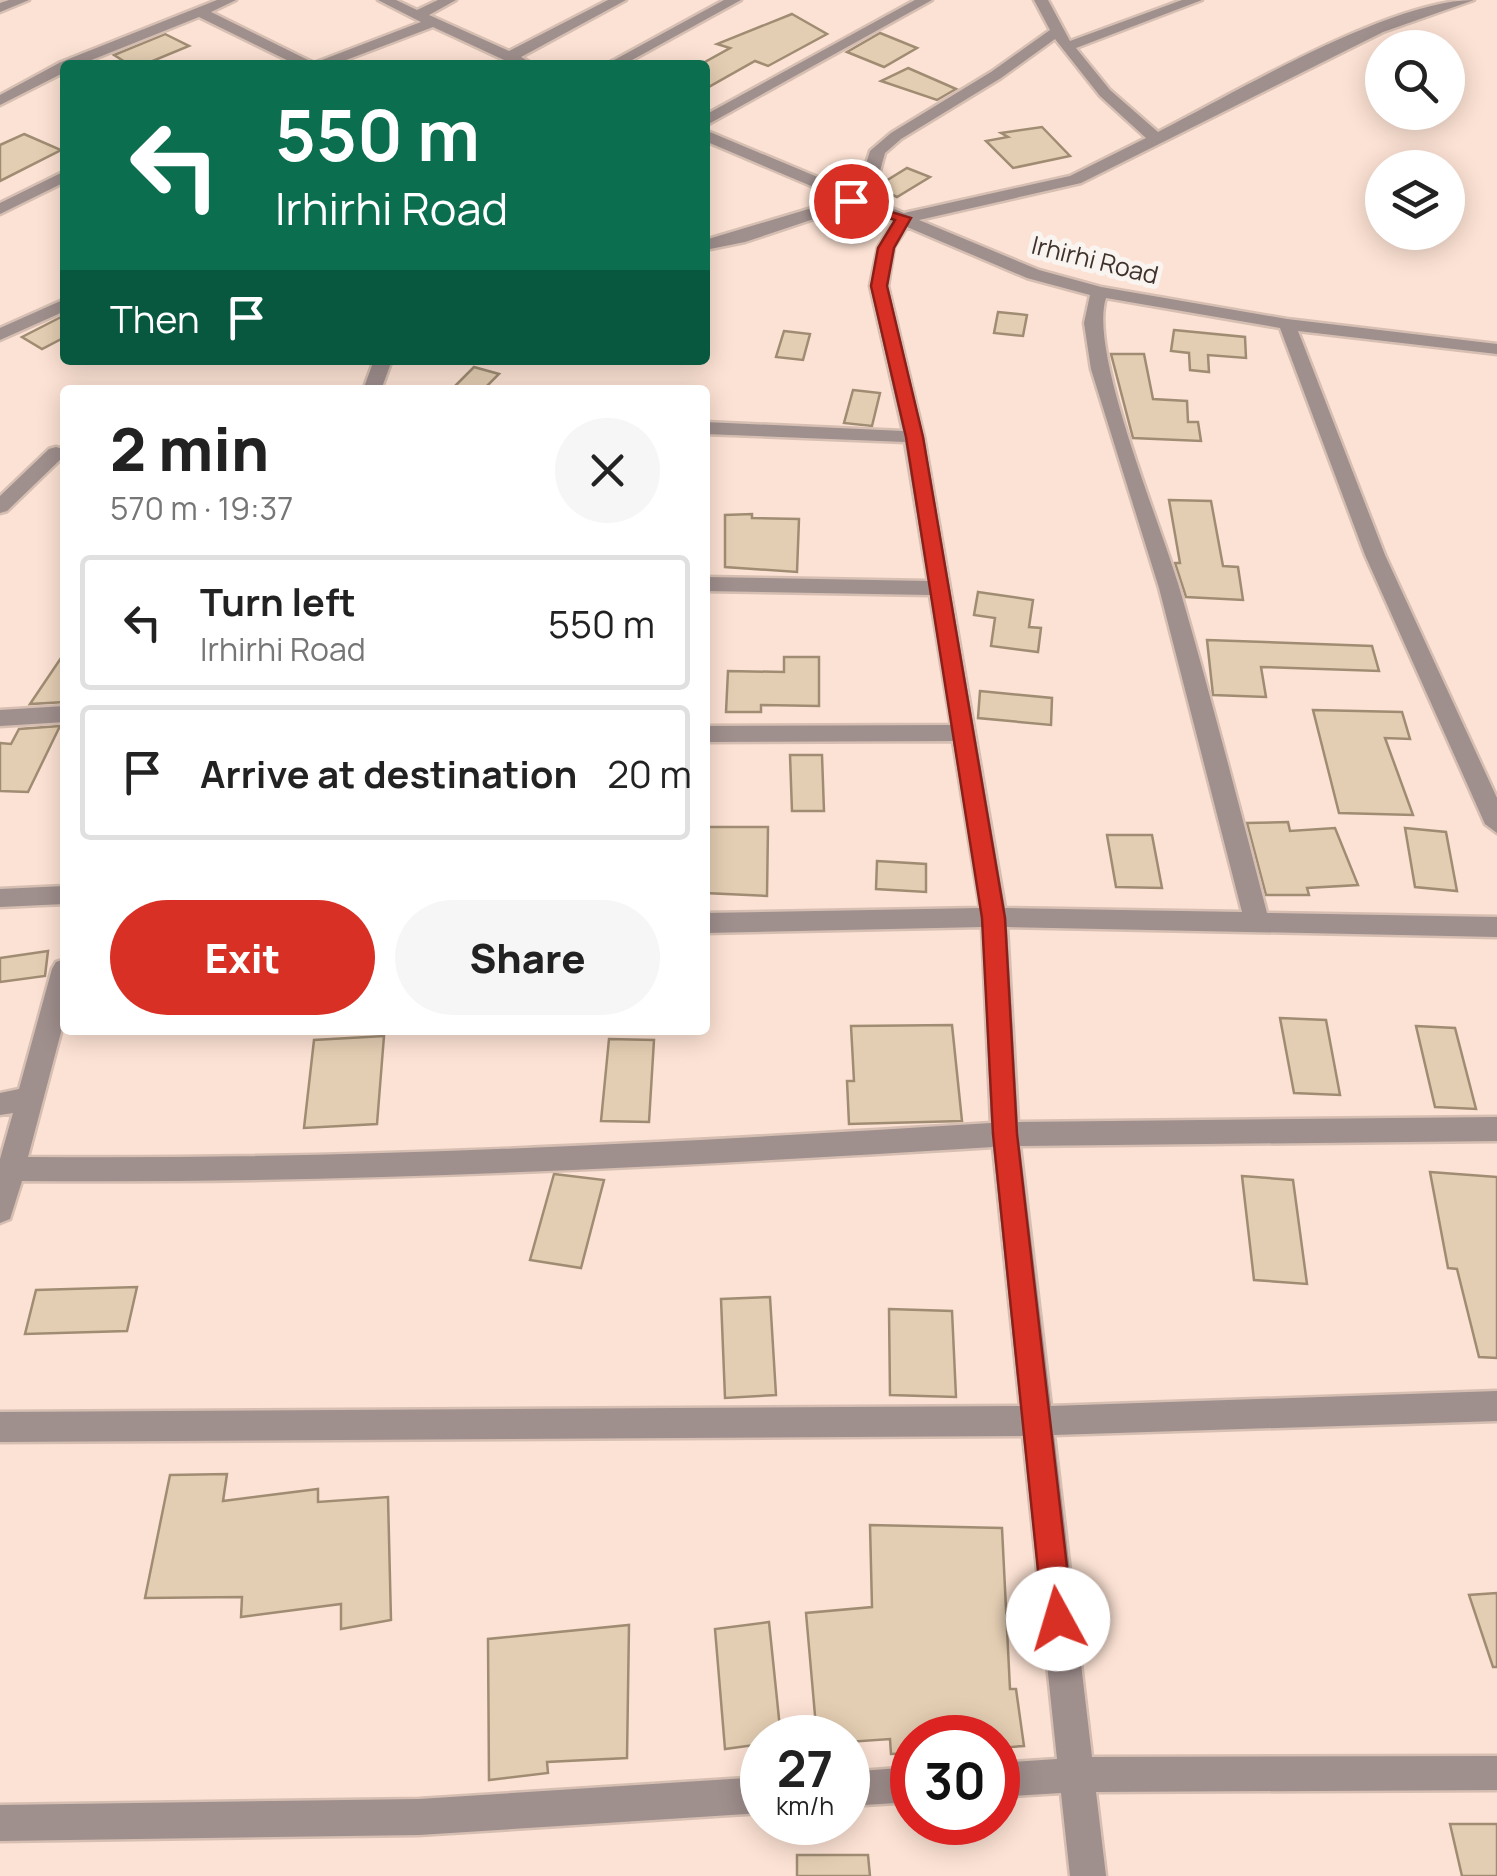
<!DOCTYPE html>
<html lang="en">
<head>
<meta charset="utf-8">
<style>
  :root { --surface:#fff; --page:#f6f6f6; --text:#222; --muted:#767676; --line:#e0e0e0; --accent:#d93025 }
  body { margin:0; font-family:Manrope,sans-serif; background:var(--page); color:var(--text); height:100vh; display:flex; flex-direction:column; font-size:38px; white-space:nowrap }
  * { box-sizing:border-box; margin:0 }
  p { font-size:32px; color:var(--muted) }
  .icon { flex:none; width:55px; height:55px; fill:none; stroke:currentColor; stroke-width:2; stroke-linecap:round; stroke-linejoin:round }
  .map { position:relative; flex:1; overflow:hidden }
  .side { position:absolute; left:60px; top:385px; width:650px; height:650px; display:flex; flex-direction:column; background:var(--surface); border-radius:10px; box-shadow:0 5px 25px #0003 }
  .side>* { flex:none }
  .top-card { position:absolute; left:60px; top:60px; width:650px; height:305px; border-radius:10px; box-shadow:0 5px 25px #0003; background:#0b6e4f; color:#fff; overflow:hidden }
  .fabs { position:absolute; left:1365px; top:30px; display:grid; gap:20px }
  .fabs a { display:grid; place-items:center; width:100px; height:100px; border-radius:50%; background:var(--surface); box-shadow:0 5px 25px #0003; font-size:50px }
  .speed { position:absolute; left:740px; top:1715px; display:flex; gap:20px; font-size:50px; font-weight:700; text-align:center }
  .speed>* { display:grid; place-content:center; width:130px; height:130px; border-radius:50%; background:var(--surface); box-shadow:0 5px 25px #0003; line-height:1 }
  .speed small { font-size:25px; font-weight:400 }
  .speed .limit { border:15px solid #d22; background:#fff; color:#111 }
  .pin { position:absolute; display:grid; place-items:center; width:85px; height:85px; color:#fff; margin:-42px; border:5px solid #fff; border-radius:50%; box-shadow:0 2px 10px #0007 }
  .me { position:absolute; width:110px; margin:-55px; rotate:354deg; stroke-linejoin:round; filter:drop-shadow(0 0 8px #0008) }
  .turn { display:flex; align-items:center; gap:35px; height:210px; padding:0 50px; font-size:45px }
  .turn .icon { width:130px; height:130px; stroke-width:2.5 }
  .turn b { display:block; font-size:70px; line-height:85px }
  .then { display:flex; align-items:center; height:95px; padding:0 50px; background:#0003; gap:20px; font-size:38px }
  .round { display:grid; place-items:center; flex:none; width:105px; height:105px; border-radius:52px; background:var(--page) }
  .head { display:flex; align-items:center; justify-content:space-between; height:170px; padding:0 50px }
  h1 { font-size:60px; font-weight:800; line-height:75px }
  .action { display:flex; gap:20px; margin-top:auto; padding:20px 50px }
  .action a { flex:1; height:115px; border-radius:60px; background:var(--accent); color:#fff; font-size:40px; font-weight:800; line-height:115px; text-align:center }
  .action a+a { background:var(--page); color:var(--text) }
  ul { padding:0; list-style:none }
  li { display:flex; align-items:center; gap:30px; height:135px; margin:0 20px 15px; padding:0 30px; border:5px solid var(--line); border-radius:10px }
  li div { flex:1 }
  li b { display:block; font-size:38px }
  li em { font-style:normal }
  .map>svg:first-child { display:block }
  .building { fill:#e4ceb3; stroke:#a08c73; stroke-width:2.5 }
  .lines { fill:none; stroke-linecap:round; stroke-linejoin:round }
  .minor-casing { stroke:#d6bfb2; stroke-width:5 }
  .minor { fill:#9f8f8d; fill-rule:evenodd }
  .route { fill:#d93025; stroke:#8d1f18; stroke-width:2.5 }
  .labels { text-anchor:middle; stroke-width:10; stroke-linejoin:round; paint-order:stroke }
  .far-street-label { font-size:25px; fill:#3e322b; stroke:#faf4f0 }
</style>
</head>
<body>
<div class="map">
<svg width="1497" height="1876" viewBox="0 0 1497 1876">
  <rect width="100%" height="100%" fill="#fce2d4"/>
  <g class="building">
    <polygon points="792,14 827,34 768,66 755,61 705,89 705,62 730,48 717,44"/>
    <polygon points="880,33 917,48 884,67 847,52"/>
    <polygon points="165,34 189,46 143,65 130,65 114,55"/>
    <polygon points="908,68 947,85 956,89 937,100 881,81"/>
    <polygon points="1042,127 1070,156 1013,168 986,141 1008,137 1001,133"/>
    <polygon points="24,134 61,150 0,181 0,145"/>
    <polygon points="907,168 930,177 897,197 876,187"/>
    <polygon points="998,312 1027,315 1023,336 994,333"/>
    <polygon points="65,315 65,337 42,349 22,337"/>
    <polygon points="1174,330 1245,337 1246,358 1208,355 1209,372 1190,370 1189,353 1171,351"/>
    <polygon points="784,331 810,334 803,360 776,357"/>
    <polygon points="1111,354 1144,354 1153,399 1187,401 1188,422 1198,422 1201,441 1133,438"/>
    <polygon points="474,367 499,374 483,390 451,390"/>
    <polygon points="853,390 880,393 872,426 844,423"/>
    <polygon points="1169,500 1211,501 1223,566 1238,567 1243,600 1186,597 1175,563 1180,563"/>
    <polygon points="752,514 752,518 799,519 797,572 725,567 725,515"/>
    <polygon points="978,592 1033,600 1029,627 1041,628 1038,652 991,646 995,618 974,615"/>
    <polygon points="1207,640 1372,646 1379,671 1261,667 1266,697 1213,695"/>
    <polygon points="65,652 65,702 30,704 32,701"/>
    <polygon points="784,657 819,657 819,706 761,705 761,712 726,712 728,671 784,672"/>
    <polygon points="980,691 1052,698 1051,725 978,718"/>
    <polygon points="1313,710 1402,712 1410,739 1385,738 1413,815 1339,813"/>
    <polygon points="60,726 28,792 0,791 0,743 11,744 19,729"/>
    <polygon points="790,755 822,755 824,811 792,811"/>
    <polygon points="1288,822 1290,831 1335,828 1358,885 1307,888 1309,895 1266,895 1247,823"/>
    <polygon points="705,827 768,827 767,896 705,893"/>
    <polygon points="1405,828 1446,832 1457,891 1415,887"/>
    <polygon points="1107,835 1152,835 1162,888 1116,887"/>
    <polygon points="877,861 926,864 926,892 876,889"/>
    <polygon points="48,951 45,976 0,982 0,958"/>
    <polygon points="1280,1018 1326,1020 1340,1095 1294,1093"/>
    <polygon points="952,1025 962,1121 849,1124 847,1081 854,1081 851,1026"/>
    <polygon points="1416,1026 1455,1028 1476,1109 1435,1107"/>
    <polygon points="384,1036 377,1124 304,1128 314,1040"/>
    <polygon points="609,1039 654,1040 649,1122 601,1121"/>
    <polygon points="1430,1172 1497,1177 1497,1358 1479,1357 1457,1269 1448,1268"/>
    <polygon points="554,1174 604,1180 581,1268 530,1260"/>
    <polygon points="1242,1176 1293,1180 1307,1284 1254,1280"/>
    <polygon points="137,1287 127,1331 25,1334 36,1290"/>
    <polygon points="770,1297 776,1395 725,1398 721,1299"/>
    <polygon points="889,1309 952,1311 956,1397 890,1395"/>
    <polygon points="227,1474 223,1501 318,1489 318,1502 388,1497 391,1620 341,1629 341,1604 241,1617 242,1597 145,1598 170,1475"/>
    <polygon points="870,1525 1002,1528 1010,1689 1016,1689 1024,1746 998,1748 998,1738 912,1738 912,1753 891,1754 890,1739 848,1742 848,1738 817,1738 806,1613 872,1607"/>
    <polygon points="1497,1593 1497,1667 1493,1667 1469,1595"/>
    <polygon points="769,1622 781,1738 762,1738 762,1744 725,1749 715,1629"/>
    <polygon points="629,1625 627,1758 547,1762 548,1773 489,1780 488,1639"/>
    <polygon points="1450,1824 1497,1824 1497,1876 1462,1876"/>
    <polygon points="797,1855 868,1855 870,1876 797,1876"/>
  </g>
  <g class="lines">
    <defs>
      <g id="minor">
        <polygon points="9,0 29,0 0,12 0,3"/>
        <polygon points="217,0 236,0 211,12 314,63 421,22 378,0 396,0 417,10 438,0 456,0 429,15 509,51 608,0 626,0 521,57 534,65 515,65 433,27 333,65 297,65 199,17 79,65 65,65 65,72 0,105 0,95 61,62"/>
        <polygon points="724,0 741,0 623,65 605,65"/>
        <polygon points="915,0 932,0 705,126 705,115"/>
        <path d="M 1034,0 L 1048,0 L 1070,41 L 1182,0 L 1202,0 L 1076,48 L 1110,90 L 1158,132 C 1236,92 1390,0 1474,0 L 1383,32 L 1081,183 L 919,220 L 1039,270 L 1101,287 L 1287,319 L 1497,344 L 1497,354 L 1298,331 L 1385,555 L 1497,798 L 1497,833 L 1485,824 L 1365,555 L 1280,328 L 1106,298 C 1088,352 1162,527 1180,590 C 1211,697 1239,805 1267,913 L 1497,917 L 1497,937 L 1007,927 L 1018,1122 L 1497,1117 L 1497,1141 L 1020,1146 L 1051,1406 L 1497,1391 L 1497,1421 L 1054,1435 L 1092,1757 L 1497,1756 L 1497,1790 L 1096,1792 L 1106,1876 L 1070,1876 L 1061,1793 L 998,1797 L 998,1763 L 1057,1759 L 1023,1436 L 0,1442 L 0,1412 L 1020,1406 L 993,1147 C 669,1167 346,1184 22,1181 L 10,1219 L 0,1223 L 0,1159 L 13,1113 L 0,1115 L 0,1093 L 19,1089 L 52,969 L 56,962 L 65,959 L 65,1017 L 28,1157 C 349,1160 670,1143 991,1123 L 982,927 L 705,933 L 705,913 L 980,908 L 953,741 L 705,742 L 705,726 L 951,725 L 930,595 L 705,591 L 705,577 L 928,581 L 905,442 L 705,434 L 705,422 L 903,431 L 870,286 L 878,247 L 894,221 L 856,205 L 745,242 L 705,250 L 705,240 L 842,199 L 705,141 L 705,130 L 851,191 L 862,177 L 870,151 L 891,133 L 991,72 L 1050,30 ZM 1055,39 L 1100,96 L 1146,138 L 1070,176 L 904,213 L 863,196 L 878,178 L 885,153 L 901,139 L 1001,78 ZM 907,227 L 1027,278 L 1090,295 L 1084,323 L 1091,369 L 1159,588 L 1242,912 L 1005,908 L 924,437 L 888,286 L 894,247 Z"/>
        <polygon points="65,171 65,182 0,214 0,203"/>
        <polygon points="65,299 65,311 0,340 0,328"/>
        <polygon points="374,360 392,360 381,390 363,390"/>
        <polygon points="56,447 63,449 63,457 7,511 0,513 0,496 49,449"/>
        <polygon points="65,706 65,722 0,726 0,710"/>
        <polygon points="65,886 65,904 0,907 0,889"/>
        <polygon points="912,1767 912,1802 848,1806 848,1772"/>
        <polygon points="762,1777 762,1813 419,1835 0,1841 0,1805 419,1799"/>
      </g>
    </defs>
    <use href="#minor" class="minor-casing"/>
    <use href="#minor" class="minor"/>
  </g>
  <polygon class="route" points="846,198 911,218 894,248 887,286 923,437 1005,918 1017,1134 1073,1619 1069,1630 1058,1634 1047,1630 1043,1619 993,1134 982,918 906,437 871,286 878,248 895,220 846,204"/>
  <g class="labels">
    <g class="far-street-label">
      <text transform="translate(1095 260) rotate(14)" y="9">Irhirhi Road</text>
    </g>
  </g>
</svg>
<div class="fabs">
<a><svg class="icon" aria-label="search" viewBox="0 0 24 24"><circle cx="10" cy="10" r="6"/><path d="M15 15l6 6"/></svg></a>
<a><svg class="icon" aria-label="layers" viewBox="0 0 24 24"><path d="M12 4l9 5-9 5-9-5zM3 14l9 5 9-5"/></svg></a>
</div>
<div class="speed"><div>27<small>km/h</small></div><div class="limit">30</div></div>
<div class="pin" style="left:851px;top:201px;background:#d93025"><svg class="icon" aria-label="arrive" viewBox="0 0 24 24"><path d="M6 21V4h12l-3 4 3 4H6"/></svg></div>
<svg class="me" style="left:1058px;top:1619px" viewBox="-20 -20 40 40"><circle r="19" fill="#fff"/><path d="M0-13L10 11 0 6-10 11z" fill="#d93025"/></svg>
<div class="top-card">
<div class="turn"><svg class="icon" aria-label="left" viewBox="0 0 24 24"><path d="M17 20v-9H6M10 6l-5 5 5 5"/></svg><div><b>550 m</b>Irhirhi Road</div></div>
<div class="then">Then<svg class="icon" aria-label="arrive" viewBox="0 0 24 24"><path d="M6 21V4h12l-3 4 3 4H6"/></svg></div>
</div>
<section class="side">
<div class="head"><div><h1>2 min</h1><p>570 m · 19:37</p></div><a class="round"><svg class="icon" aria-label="close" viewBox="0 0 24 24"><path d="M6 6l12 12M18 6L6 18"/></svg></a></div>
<ul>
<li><svg class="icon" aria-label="left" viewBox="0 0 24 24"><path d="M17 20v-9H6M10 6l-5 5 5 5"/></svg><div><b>Turn left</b><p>Irhirhi Road</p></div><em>550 m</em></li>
<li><svg class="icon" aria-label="arrive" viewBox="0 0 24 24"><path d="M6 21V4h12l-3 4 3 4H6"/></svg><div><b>Arrive at destination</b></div><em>20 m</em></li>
</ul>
<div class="action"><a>Exit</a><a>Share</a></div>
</section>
</div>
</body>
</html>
